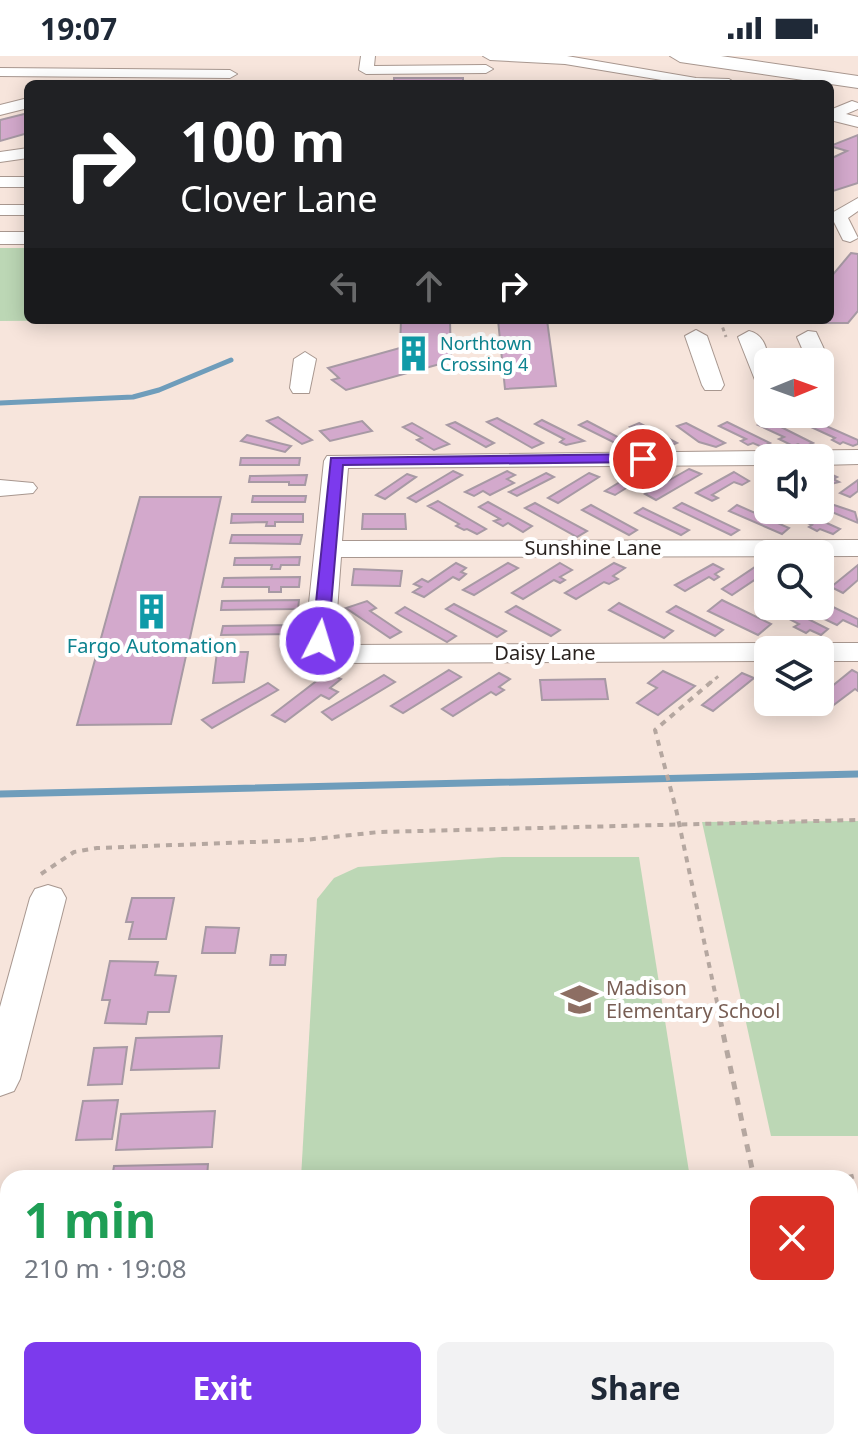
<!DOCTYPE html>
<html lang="en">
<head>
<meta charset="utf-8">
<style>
  :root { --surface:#fff; --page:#f2f2f3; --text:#1f2937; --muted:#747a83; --accent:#7c3aed }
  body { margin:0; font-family:"Noto Sans",sans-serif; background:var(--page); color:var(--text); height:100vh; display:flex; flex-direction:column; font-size:30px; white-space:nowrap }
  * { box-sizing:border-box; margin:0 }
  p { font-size:26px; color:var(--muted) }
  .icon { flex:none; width:44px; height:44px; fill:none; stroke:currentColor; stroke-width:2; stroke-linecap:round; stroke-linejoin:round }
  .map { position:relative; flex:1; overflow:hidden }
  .side { position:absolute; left:0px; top:1114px; width:858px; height:280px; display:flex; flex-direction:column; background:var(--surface); border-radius:24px 24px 0 0; box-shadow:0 4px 20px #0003 }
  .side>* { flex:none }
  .hud { position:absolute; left:24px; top:24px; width:810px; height:244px; border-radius:12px; box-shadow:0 4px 20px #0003; background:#202124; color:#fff; overflow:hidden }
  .needle { width:52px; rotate:89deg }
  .tools { position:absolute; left:754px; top:292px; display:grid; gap:16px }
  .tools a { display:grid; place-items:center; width:80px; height:80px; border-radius:12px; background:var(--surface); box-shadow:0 4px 20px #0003; font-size:40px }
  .pin { position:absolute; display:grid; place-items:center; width:68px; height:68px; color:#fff; margin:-34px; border:4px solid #fff; border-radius:50%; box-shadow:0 2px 8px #0007 }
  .me { position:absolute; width:88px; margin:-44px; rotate:5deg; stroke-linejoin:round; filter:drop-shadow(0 0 6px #0008) }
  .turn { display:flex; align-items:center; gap:28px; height:168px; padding:0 24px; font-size:36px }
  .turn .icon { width:104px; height:104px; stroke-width:2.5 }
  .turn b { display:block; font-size:56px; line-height:68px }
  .lanes { display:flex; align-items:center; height:76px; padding:0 24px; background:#0003; justify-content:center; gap:40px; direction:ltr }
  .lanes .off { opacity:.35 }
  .round { display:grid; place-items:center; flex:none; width:84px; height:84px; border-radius:12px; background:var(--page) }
  .overview { display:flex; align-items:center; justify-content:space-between; height:136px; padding:0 24px }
  h1 { font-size:48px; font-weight:700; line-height:60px; color:#1e9e55 }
  .action { display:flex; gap:16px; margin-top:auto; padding:16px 24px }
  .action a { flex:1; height:92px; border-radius:12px; background:var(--accent); color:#fff; font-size:32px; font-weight:700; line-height:92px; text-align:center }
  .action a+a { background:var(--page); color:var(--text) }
  .status { display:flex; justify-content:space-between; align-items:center; height:56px; padding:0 40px; background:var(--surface); direction:ltr }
  .status svg { height:22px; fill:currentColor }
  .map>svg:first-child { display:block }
  .green { fill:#bcd7b5 }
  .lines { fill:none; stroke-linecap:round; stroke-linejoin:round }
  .stream-far1 { stroke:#6f9dbb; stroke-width:5 }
  .stream { stroke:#6f9dbb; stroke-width:7 }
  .building { fill:#d3a9cc; stroke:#a799a4; stroke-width:2 }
  .minor-casing { stroke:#a8978f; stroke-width:2 }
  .highway-casing { stroke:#a8978f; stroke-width:2 }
  .path-far2 { stroke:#b5a7a0; stroke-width:3; stroke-dasharray:4 4; stroke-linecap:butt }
  .path-far1 { stroke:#b5a7a0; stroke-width:4; stroke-dasharray:6 6; stroke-linecap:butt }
  .path { stroke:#b5a7a0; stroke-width:5; stroke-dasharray:8 8; stroke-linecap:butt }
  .minor { fill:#fff; fill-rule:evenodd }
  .highway { fill:#fff; fill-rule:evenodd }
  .route { fill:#7c3aed; stroke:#51269a; stroke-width:2 }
  .labels { text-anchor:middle; stroke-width:8; stroke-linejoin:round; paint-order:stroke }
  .far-culture-label { font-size:18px; fill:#0d838f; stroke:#fff; text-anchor:start }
  .street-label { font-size:20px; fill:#29221f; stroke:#fff }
  .culture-label { font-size:20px; fill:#0d838f; stroke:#fff }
  .education-label { font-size:20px; fill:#785e54; stroke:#fff; text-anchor:start }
</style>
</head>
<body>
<div class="status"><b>19:07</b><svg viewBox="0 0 49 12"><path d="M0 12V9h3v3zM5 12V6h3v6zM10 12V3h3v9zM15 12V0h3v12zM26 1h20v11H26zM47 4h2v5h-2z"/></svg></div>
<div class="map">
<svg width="858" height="1394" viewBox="0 0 858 1394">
  <rect width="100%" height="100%" fill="#f7e5dc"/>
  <g class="green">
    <polygon points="0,192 28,192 28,264 154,264 0,265"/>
    <polygon points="858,765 858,1080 771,1080 702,766"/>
    <polygon points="502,801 639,801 690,1122 301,1122 317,843 334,822 358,811"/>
    <rect x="312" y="1386" width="123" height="8"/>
  </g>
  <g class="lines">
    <polyline class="stream-far1" points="0,347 133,341 159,334 231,304"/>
    <polyline class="stream" points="0,738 858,718"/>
  </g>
  <g class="building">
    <rect x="394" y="22" width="69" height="6"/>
    <polygon points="28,57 28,77 0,85 0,64"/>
    <polygon points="858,79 858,127 830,136 830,103 847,95 830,90"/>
    <polygon points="851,197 858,198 858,255 848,267 731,267 730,264 830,264 830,222"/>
    <polygon points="401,264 450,264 451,305 346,334 332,324 339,322 328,312 400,292"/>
    <polygon points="498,264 547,264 556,330 505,333"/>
    <polygon points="278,361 312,384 302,388 267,365"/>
    <polygon points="497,362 543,387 532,392 487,366"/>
    <polygon points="808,362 858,384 858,388 853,390 843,386 840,388 832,384 835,382 800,366"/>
    <polygon points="542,364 584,385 566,389 560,386 564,383 535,368"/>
    <polygon points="767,364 813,387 804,391 798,388 793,390 779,383 784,381 758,369"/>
    <polygon points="362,365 372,375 330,385 320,375"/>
    <polygon points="587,365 635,390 627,393 579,369"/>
    <polygon points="455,366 494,387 486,391 447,369"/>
    <polygon points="727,366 770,387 762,391 753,387 748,389 741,385 746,383 719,370"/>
    <polygon points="412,367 449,388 434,394 417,384 422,382 403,371"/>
    <polygon points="639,367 677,387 668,391 642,378 639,379 631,376 635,374 630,371"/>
    <polygon points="686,367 725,387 716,391 699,386 677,370"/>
    <polygon points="247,379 291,390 285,396 241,385"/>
    <polygon points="241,402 300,402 299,409 240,409"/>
    <polygon points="689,413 701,418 656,444 645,438"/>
    <polygon points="453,415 462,419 416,446 408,442"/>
    <polygon points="507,415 515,419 507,423 514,427 490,439 483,435 474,440 465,436"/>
    <polygon points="734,416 749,425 742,429 734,426 712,439 718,442 712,445 696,437"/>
    <polygon points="826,416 837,421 833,423 839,426 820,431 820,419"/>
    <polygon points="546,417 554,421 517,440 509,436"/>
    <polygon points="589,417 599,421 558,447 548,442"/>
    <polygon points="635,417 650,425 643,429 636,426 615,439 605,435"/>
    <polygon points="407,418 416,421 385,443 376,439"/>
    <polygon points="307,419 305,429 289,429 289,426 249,426 250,420"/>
    <polygon points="858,424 858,435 850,441 840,437"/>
    <polygon points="253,440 306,440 305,446 252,446"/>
    <polygon points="140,441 221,441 171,668 77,669"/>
    <polygon points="438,445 486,473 477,478 467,473 464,474 456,470 459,468 428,450"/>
    <polygon points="488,446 532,470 523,476 508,467 503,470 494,465 500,463 479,451"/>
    <polygon points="535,447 587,475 577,481 525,452"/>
    <polygon points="682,447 739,474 731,479 674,452"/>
    <polygon points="591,449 637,474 629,479 582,454"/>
    <polygon points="737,449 789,472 782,478 729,455"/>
    <polygon points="834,449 855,456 858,467 827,454"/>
    <polygon points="643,452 689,474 681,479 635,457"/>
    <polygon points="780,454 798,454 840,473 833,478 820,473 817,475 809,471 812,469"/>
    <polygon points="232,458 303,458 303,466 275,466 275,470 266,470 267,466 231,467"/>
    <polygon points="363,458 405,458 406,473 362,473"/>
    <polygon points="232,479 302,479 300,488 230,487"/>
    <polygon points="300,501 299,509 281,509 280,513 271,513 272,509 234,509 235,502"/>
    <polygon points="456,507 466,512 461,516 466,518 459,524 453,521 424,541 413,536 421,531 414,528 422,523 428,526"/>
    <polygon points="508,507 518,512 474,539 463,534"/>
    <polygon points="560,507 572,514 560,521 565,524 560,527 554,524 523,543 512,537"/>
    <polygon points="614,507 625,512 613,520 618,523 609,528 604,526 576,543 565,537"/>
    <polygon points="761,507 768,510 767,522 762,519 732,539 722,533"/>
    <polygon points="713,508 723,513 715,518 719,521 714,524 709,521 685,535 675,529"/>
    <polygon points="858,509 858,524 843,537 831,531"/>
    <polygon points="354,513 402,515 400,530 352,529"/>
    <polygon points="300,521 299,531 281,531 281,536 269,536 269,531 222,531 224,522"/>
    <polygon points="299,544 298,553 221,554 222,545"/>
    <polygon points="722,544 771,568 758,579 708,555"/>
    <polygon points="367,545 376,552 370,555 401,576 390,582 346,552"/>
    <polygon points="768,545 768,550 793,550 788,553 828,573 821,579 810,574 806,577 794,571 799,568 762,549"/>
    <polygon points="619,547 673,575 664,582 609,554"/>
    <polygon points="454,548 506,575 497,581 446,553"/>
    <polygon points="516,550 560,574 551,580 506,556"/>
    <polygon points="676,550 723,574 715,580 667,556"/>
    <polygon points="831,550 858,563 858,571 843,564 837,569 818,560"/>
    <polygon points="405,551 456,580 447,586 396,557"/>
    <polygon points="296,569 295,578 221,579 223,570"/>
    <polygon points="217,596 248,596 244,626 213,627"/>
    <polygon points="449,614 461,621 403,657 391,650"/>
    <polygon points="852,614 858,617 858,635 855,633 827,654 812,646 820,646 820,640"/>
    <polygon points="663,615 695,630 658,659 637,647 657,632 648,627"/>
    <polygon points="327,617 341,623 330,632 338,636 329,643 321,639 285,666 272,659"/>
    <polygon points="499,617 510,623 499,631 504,634 496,639 491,636 453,660 442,653"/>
    <polygon points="742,617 754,622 713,655 702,649"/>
    <polygon points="384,619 395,626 332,664 322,656"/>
    <polygon points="605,623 608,643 542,644 540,624"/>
    <polygon points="268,627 278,634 212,672 202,664"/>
    <polygon points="132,842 174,842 166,883 129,883 133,866 126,866"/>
    <polygon points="206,871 239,872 235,897 202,897"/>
    <polygon points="271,899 286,899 285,909 270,909"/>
    <polygon points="110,905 158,906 155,919 176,920 169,956 148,956 146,968 105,967 110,944 102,944"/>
    <polygon points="222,980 219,1012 131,1014 136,982"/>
    <polygon points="127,991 122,1028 88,1029 94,992"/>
    <polygon points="118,1044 112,1083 76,1084 83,1045"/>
    <polygon points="215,1055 212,1091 116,1094 121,1058"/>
    <polygon points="208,1108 207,1122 112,1122 114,1110"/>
    <polygon points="850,1374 858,1374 858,1394 851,1394"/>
    <polygon points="21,1386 74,1386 73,1394 20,1394"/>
  </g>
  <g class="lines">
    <defs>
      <g id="minor">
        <polygon points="361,0 375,0 374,10 486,9 493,13 486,17 366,18 359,14"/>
        <polygon points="483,0 567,0 696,22 729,23 737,28 686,28 565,8 490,4"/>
        <polygon points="0,12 230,14 237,18 230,22 0,20"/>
        <polygon points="28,42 28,52 0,59 0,49"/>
        <polygon points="852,45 858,47 858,53 846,58 858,61 858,71 830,64 830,54"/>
        <polygon points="28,92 28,102 0,106 0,96"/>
        <rect x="0" y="121" width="28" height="10"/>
        <polygon points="858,142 858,155 848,162 858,182 850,186 843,184 830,158"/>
        <rect x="0" y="149" width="28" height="10"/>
        <rect x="0" y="176" width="28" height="12"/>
        <polygon points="696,274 707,280 724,329 721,334 705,334 702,329 685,280"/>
        <path d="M 749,275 C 774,281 768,317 768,336 L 760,334 L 757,329 L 738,281 Z"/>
        <polygon points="808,275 816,276 830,306 827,311 820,312 820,306 808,306 797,281"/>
        <polygon points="305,296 316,303 309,337 293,337 290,332 294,303"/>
        <polygon points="858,394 858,408 820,409 820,402 768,402 768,409 348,412 342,485 858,484 858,500 341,501 335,582 346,589 768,587 778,590 781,594 768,594 768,605 340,607 330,604 305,585 324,405 327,400"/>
        <polygon points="0,424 33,427 37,432 33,437 0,440"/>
        <polygon points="820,587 858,587 858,605 820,605 820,594 807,594 810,590"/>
        <polygon points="48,829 61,833 66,842 20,1023 14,1035 0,1040 0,951 30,842 35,833"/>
      </g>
      <polygon id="highway" points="670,0 721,0 858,20 858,32 680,6"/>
    </defs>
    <use href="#minor" class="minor-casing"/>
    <use href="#highway" class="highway-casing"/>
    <g class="path-far2">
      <polyline points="720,264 726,281"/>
      <polyline points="709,628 721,618"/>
    </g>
    <g class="path-far1">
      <polyline points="711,626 655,674 676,753 721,965"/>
      <polyline points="41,818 74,796 97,792 305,784 379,776 858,764"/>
    </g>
    <g class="path">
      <polyline points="720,963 754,1122"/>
      <polyline points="846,1122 858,1119"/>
      <polyline points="808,1386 811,1394"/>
    </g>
    <use href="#minor" class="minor"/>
    <use href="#highway" class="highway"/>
  </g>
  <polygon class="route" points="643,398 648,400 648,406 343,409 328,585 320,590 312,585 331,402"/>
  <defs>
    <symbol id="building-bare" viewBox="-9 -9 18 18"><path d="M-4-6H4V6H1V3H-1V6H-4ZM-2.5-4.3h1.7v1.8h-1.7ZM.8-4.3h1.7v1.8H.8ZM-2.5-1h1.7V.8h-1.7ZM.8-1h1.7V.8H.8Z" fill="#0f9aa8" stroke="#fff" stroke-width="2.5" paint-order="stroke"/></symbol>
    <symbol id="school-bare" viewBox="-9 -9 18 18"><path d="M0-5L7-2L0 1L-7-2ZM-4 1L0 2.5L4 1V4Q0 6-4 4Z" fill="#8d6e63" stroke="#fff" stroke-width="2.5" paint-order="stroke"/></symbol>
  </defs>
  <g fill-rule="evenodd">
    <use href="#building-bare" x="388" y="272" width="51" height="51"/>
    <use href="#building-bare" x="126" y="530" width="51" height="51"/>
    <use href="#school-bare" x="554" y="918" width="51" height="51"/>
  </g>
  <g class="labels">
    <g class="far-culture-label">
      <text x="440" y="294">Northtown<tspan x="440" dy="21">Crossing 4</tspan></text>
    </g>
    <g class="street-label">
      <text x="593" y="499">Sunshine Lane</text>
      <text x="545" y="604">Daisy Lane</text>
    </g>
    <g class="culture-label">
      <text x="152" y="597">Fargo Automation</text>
    </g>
    <g class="education-label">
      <text x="606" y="939">Madison<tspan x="606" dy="23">Elementary School</tspan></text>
    </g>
  </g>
</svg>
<div class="tools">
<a><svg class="needle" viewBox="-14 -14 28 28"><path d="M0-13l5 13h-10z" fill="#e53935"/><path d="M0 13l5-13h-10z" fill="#747a83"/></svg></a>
<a><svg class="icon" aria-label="sound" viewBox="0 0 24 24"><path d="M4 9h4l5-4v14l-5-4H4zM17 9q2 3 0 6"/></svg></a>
<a><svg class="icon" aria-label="search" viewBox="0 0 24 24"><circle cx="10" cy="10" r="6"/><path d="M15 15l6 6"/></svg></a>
<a><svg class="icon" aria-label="layers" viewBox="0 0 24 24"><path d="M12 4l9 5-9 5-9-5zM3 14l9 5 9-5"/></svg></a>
</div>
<div class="pin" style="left:643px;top:403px;background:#d93025"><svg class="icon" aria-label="arrive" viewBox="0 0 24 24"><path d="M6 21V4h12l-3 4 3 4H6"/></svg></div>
<svg class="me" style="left:320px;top:585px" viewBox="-20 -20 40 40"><circle r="17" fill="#7c3aed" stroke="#fff" stroke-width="3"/><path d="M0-11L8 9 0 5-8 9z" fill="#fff"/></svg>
<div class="hud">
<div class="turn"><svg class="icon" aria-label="right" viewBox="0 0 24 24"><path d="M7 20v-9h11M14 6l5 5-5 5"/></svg><div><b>100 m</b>Clover Lane</div></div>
<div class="lanes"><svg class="icon off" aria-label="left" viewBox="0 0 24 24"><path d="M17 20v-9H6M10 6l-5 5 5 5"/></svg><svg class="icon off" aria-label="ahead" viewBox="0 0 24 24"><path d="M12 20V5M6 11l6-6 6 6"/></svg><svg class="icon" aria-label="right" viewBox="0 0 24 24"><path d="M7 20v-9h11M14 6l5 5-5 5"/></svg></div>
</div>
<section class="side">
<div class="overview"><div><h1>1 min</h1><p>210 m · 19:08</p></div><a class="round" style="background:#d93025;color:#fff"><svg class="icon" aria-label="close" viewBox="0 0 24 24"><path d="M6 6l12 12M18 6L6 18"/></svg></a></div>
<div class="action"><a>Exit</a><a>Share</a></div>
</section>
</div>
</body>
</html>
